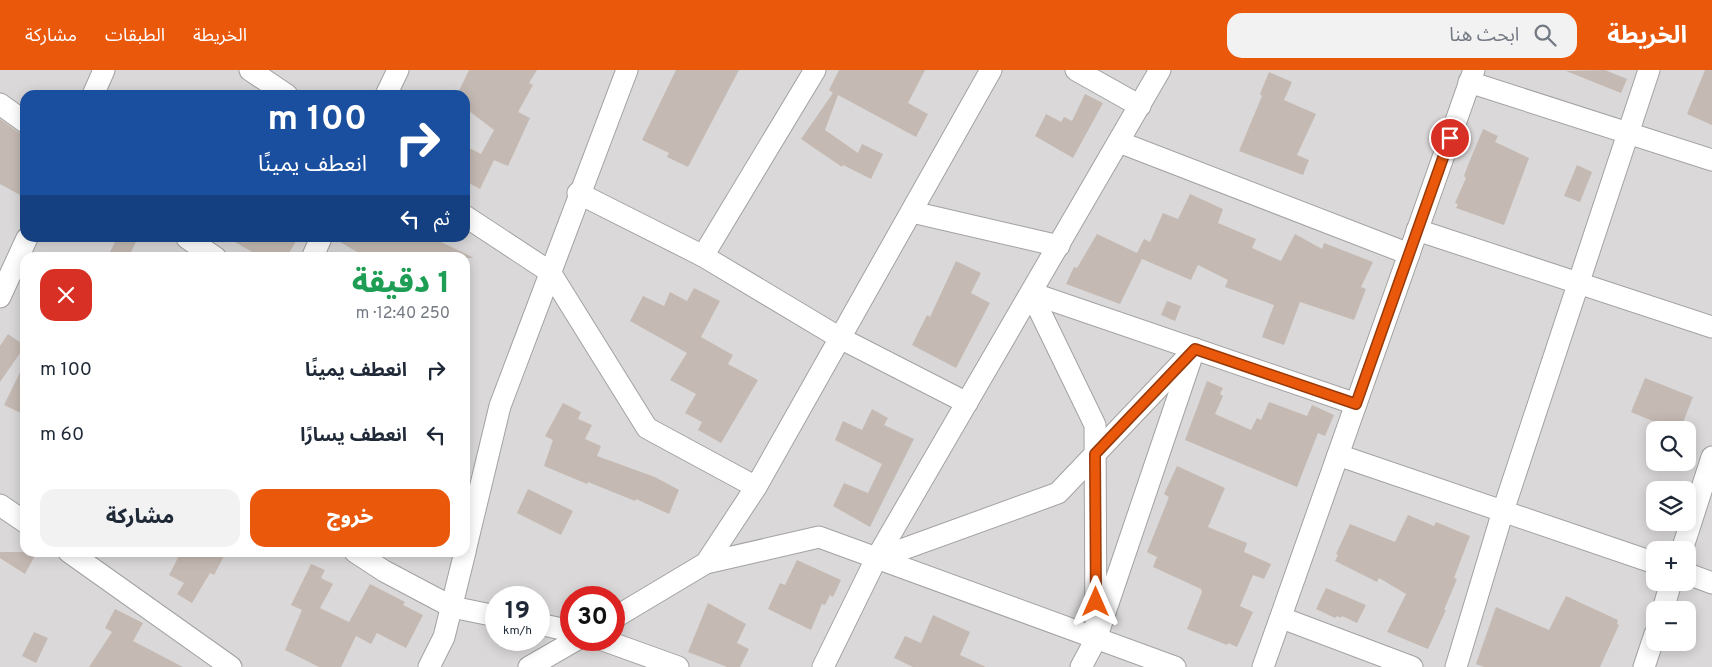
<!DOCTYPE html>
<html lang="ar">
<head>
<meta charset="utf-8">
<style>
  :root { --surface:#fff; --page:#f2f2f3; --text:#1f2937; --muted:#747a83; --accent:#ea580c }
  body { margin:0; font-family:Overpass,"Noto Sans Arabic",sans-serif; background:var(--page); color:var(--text); direction:rtl; height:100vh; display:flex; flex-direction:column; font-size:19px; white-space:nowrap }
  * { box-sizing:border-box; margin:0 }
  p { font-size:16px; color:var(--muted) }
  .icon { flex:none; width:28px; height:28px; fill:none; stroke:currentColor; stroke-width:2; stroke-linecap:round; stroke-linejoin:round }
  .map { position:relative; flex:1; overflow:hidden; direction:ltr }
  .drawer { position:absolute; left:20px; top:182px; width:450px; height:305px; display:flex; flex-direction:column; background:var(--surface); border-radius:15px; box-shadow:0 2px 12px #0003; direction:rtl }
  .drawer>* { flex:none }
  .guide { position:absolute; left:20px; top:20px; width:450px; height:152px; border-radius:15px; box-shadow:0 2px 12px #0003; direction:rtl; background:#1a4fa0; color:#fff; overflow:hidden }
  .tools { position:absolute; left:1646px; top:351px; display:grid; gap:10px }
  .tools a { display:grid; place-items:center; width:50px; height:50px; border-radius:10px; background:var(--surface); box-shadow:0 2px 12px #0003; font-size:25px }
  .speed { position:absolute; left:485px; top:516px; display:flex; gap:10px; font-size:25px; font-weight:700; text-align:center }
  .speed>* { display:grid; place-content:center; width:65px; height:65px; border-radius:50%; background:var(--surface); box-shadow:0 2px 12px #0003; line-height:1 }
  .speed small { font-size:12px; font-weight:400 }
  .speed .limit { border:8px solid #d22; background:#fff; color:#111 }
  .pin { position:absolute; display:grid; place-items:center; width:42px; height:42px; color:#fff; margin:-21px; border:2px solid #fff; border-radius:50%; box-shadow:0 1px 5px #0007 }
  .me { position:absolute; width:55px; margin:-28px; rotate:0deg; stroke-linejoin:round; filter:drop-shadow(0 0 4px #0008) }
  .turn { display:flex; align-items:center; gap:18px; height:105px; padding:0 20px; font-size:22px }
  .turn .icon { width:65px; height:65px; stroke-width:2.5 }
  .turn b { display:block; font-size:35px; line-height:42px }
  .then { display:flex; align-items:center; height:48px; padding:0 20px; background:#0003; gap:10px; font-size:19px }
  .round { display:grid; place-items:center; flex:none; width:52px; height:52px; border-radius:15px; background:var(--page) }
  .headline { display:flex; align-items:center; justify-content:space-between; height:85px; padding:0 20px }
  h1 { font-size:30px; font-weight:800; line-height:38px; color:#1e9e55 }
  .primary-button { display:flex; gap:10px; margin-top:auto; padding:10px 20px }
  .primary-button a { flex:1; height:58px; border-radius:15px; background:var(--accent); color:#fff; font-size:20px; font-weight:800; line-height:58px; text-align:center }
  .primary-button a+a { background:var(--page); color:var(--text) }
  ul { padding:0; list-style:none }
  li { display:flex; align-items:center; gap:15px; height:65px; padding:0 20px }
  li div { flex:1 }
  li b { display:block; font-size:19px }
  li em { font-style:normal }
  header { display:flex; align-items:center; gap:30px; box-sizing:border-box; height:70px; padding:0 25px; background:var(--accent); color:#fff }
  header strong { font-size:24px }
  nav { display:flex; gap:28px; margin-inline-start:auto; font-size:18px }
  .search { width:350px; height:45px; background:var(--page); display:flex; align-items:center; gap:12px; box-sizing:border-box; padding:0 18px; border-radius:15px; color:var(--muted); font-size:19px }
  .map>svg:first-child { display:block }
  .residential { fill:#dad8d8; fill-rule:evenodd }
  .building { fill:#c5bab3 }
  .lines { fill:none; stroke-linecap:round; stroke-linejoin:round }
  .minor-casing { stroke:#a2a2a2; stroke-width:23 }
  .minor { stroke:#fff; stroke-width:21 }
  .route-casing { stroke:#983908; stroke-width:12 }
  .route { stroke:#ea580c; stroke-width:9 }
</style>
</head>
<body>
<header>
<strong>الخريطة</strong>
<div class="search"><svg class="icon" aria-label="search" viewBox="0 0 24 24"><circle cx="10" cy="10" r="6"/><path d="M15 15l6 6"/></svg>ابحث هنا</div>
<nav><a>الخريطة</a><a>الطبقات</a><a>مشاركة</a></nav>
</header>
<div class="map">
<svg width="1712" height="597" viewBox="0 0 1712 597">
  <rect width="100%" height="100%" fill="#eee8e0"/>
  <path class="residential" d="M 0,0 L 1712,0 L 1712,597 L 0,597 ZM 25,25 L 465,25 L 465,168 L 25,168 ZM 25,188 L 465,188 L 465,482 L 25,482 ZM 1655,360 L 1688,360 L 1688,392 L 1655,392 ZM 1655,420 L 1688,420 L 1688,452 L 1655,452 ZM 1655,480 L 1688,480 L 1688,512 L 1655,512 ZM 496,528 L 539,528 L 539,570 L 496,570 ZM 571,528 L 614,528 L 614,570 L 571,570 ZM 1655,540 L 1688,540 L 1688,572 L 1655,572 Z"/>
  <g class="building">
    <polygon points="469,0 537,0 529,13 533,15 518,42 530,48 508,96 489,88 494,90 480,119 465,111 465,76 481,84 494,60 465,38 465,25 457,25"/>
    <polygon points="676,0 739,0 688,97 667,87 669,83 642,70"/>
    <polygon points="839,0 925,0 908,33 928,44 916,67 838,25 825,60 858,83 862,74 883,84 871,109 843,95 842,97 801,69 833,23 829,20"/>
    <polygon points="1605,0 1627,9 1621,23 1566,1"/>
    <polygon points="1705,0 1712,0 1712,55 1687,44"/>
    <polygon points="1269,2 1292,12 1284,30 1316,44 1297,85 1309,90 1303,105 1239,81 1262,26 1260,24"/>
    <polygon points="1085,24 1103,33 1073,88 1035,66 1046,44 1061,52 1064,47 1072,51"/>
    <polygon points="0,49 18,62 25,64 25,114 20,125 0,114"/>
    <polygon points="1483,59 1498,66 1495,72 1529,88 1504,155 1456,138 1458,134 1455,133 1466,108 1464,106 1468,95"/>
    <polygon points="1577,95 1592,102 1580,132 1564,126"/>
    <polygon points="1190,124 1223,139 1218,153 1256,169 1252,178 1281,191 1295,164 1322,179 1324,173 1373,192 1361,217 1366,219 1354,250 1300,232 1284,275 1262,267 1274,235 1225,217 1228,210 1198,195 1191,210 1142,189 1120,234 1066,214 1074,197 1077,198 1097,164 1137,183 1144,169 1150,172 1163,143 1178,149"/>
    <polygon points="117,168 138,168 128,188 107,188"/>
    <polygon points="228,168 298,168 286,188 263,188"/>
    <polygon points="333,168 433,168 474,188 368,188"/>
    <polygon points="956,191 981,203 971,223 990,233 956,298 912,275 927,245 930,247"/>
    <polygon points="694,218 720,231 701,267 733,285 728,294 758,310 721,373 698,360 702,352 685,343 696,324 670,310 687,283 630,251 643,226 664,236 670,222 687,231"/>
    <polygon points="1167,231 1181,236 1175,251 1161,245"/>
    <polygon points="8,264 25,276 0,312 0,276"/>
    <polygon points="25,292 25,345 4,335"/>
    <polygon points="1645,308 1693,327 1680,360 1674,360 1631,342"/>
    <polygon points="1207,311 1223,318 1220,324 1223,326 1215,344 1251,360 1257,348 1261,350 1269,332 1307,346 1312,335 1334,345 1325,366 1318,363 1297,417 1185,370"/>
    <polygon points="563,333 581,342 578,349 592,355 585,369 601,376 597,386 655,407 679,420 669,444 636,429 635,431 588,412 587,414 544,396 553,370 545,366"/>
    <polygon points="872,339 888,348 884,355 914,369 870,457 833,436 844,413 868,423 882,394 835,370 843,351 862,360"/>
    <polygon points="1177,396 1225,418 1208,457 1247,473 1244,482 1271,494 1264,509 1253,505 1240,536 1253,542 1237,577 1228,573 1227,575 1187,559 1202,522 1201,519 1153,497 1157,487 1147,482 1169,427 1164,424"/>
    <polygon points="528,419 573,441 561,465 517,443"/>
    <polygon points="1408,445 1434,456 1436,452 1470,466 1454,508 1457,509 1444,540 1446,540 1428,579 1387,562 1406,524 1379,508 1377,512 1335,491 1338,485 1336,484 1350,454 1395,472"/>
    <polygon points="0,482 37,482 25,504 0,488"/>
    <polygon points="181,482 226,482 214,505 210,503 192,533 177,524 184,513 169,505"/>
    <polygon points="797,490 841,510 833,527 830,525 825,535 822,534 811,560 768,539 780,513 785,515"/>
    <polygon points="311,494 325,500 321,508 333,514 320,538 349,552 370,514 405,532 403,535 423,545 406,578 377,563 371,574 356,566 341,597 319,597 285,580 302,540 291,535"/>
    <polygon points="1326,518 1366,535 1357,553 1342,546 1341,548 1337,546 1335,548 1316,539"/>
    <polygon points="1566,526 1618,550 1617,554 1619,555 1600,597 1484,597 1476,594 1496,537 1549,560"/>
    <polygon points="708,533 746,554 737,573 749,579 740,597 727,597 688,582"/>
    <polygon points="115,539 143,553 133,571 183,597 89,597 112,562 105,558"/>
    <polygon points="933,545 970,562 960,585 986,597 913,597 894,588 905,566 921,573"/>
    <polygon points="34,562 48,568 36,593 22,586"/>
  </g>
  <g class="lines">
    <defs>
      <g id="minor">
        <polyline points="250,0 287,25"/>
        <polyline points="1076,0 1140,36"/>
        <polyline points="1469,12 1712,90"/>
        <polyline points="93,25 104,0"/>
        <polyline points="386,25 398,0"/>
        <polyline points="0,34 25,52"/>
        <polyline points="1119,72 1409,184"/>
        <polyline points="578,123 703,186 840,268 967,333"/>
        <polyline points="912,142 1059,176"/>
        <polyline points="465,146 550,202 647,358 756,417"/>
        <polyline points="1417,160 1712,257"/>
        <polyline points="187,168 216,188"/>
        <polyline points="703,186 815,0"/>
        <polyline points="312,188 321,168"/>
        <polyline points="1031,223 1095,355 1096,569"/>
        <polyline points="1031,223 1356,334"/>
        <polyline points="0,227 27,168"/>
        <polyline points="1338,385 1655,493"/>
        <polyline points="0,435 25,452"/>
        <polyline points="1682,480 1712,387"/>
        <polyline points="465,481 500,336 627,0"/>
        <polyline points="69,482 231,597"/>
        <polyline points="355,482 384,501 452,537 496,546"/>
        <polyline points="876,489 1058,423 1195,279"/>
        <polyline points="706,493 819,467 1175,597"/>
        <polyline points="1688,504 1712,513"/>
        <polyline points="1663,540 1671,512"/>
        <polyline points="614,548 706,493 756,417 991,0"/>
        <polyline points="1282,548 1412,597"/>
        <polyline points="539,554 571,561"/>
        <polyline points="603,570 678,597"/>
        <polyline points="429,597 444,567 465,482"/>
        <polyline points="529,597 576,570"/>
        <polyline points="823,597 876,489 1160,0"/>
        <polyline points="1081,597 1096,569 1192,286"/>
        <polyline points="1263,597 1474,0"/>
        <polyline points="1456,597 1503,441 1649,0"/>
        <polyline points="1644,597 1655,564"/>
      </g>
    </defs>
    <use href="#minor" class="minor-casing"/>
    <use href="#minor" class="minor"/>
  </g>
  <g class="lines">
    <defs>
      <polyline id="route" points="1096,532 1095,384 1195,279 1356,334 1450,68"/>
    </defs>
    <use href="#route" class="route-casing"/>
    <use href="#route" class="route"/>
  </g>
</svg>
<div class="tools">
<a><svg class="icon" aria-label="search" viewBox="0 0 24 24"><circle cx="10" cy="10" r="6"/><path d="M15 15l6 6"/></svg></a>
<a><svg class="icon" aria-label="layers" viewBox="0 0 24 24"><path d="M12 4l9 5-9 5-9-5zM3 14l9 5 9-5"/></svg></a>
<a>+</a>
<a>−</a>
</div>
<div class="speed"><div>19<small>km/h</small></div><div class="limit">30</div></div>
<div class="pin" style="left:1450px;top:68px;background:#d93025"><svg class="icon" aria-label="arrive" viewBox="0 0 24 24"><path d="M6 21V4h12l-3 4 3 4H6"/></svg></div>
<svg class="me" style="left:1096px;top:532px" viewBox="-20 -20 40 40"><path d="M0-17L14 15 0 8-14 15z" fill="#ea580c" stroke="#fff" stroke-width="4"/></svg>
<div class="guide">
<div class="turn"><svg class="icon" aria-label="right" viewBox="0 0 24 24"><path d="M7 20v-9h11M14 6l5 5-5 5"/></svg><div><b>100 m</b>انعطف يمينًا</div></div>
<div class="then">ثم<svg class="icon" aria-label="left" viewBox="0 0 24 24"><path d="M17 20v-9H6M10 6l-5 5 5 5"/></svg></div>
</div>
<section class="drawer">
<div class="headline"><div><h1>1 دقيقة</h1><p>250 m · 12:40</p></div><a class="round" style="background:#d93025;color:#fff"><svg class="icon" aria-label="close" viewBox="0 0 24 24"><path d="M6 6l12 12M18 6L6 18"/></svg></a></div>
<ul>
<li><svg class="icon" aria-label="right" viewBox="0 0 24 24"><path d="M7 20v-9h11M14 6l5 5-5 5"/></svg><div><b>انعطف يمينًا</b></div><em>100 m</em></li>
<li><svg class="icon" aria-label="left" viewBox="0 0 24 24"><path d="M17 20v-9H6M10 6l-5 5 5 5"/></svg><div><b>انعطف يسارًا</b></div><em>60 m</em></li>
</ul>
<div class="primary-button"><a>خروج</a><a>مشاركة</a></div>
</section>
</div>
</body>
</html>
